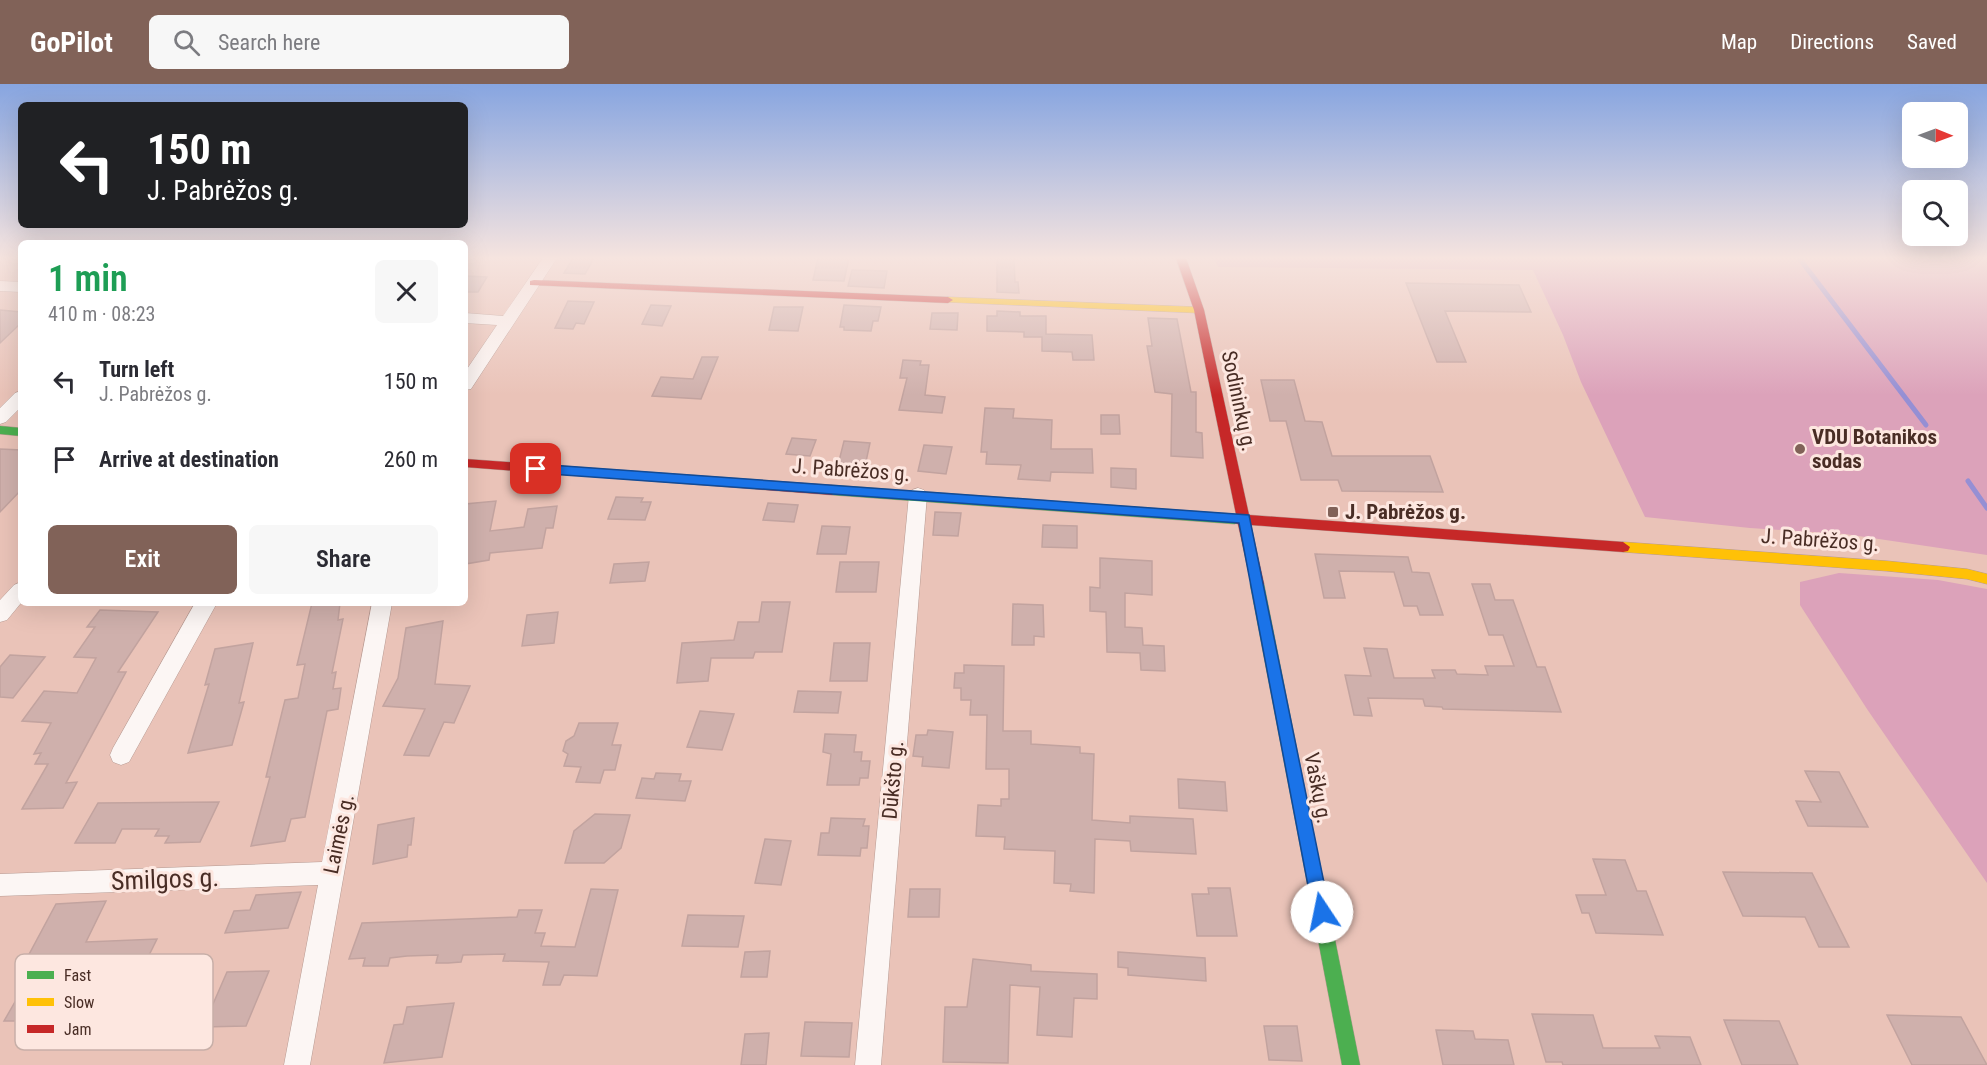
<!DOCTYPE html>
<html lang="en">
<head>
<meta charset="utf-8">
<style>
  :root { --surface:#fff; --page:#f7f7f7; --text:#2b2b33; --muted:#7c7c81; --accent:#816258 }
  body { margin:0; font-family:"Roboto Condensed",sans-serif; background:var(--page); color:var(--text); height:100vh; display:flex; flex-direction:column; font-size:22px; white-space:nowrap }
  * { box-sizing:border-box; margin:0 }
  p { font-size:20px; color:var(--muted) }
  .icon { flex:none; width:33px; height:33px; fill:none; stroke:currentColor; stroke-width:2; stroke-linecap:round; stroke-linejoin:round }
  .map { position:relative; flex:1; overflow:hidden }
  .sheet { position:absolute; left:18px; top:156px; width:450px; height:366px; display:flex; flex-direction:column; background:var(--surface); border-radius:9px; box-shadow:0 6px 24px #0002 }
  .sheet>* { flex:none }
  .banner { position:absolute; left:18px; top:18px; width:450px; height:126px; border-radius:9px; box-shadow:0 6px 24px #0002; background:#202124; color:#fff; overflow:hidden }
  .needle { width:39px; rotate:91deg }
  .controls { position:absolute; left:1902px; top:18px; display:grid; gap:12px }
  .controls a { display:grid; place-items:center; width:66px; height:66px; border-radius:9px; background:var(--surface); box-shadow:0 6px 24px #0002; font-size:30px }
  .pin { position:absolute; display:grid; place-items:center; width:51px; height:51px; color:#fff; margin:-26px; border-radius:12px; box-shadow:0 3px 9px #0006 }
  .me { position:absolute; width:66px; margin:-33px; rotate:349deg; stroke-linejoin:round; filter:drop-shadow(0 0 4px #0008) }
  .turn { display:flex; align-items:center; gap:21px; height:126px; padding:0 30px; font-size:27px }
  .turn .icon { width:78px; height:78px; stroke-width:2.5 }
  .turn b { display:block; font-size:42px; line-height:51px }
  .round { display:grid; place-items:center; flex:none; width:63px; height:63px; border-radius:9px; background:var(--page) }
  .headline { display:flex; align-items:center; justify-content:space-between; height:102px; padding:0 30px }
  h1 { font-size:36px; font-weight:600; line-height:45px; color:#1e9e55 }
  .button { display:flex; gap:12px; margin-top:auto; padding:12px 30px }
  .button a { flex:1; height:69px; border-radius:9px; background:var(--accent); color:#fff; font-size:24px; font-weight:600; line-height:69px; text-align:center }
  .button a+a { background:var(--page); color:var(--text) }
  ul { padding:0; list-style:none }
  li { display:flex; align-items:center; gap:18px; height:78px; padding:0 30px }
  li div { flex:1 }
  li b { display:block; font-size:22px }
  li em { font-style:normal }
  header { display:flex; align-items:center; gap:36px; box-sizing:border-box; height:84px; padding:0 30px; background:var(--accent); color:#fff }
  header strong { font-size:28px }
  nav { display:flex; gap:33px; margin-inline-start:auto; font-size:21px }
  .search { width:420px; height:54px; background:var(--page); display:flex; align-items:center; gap:15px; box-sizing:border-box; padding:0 21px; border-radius:9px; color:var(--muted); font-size:22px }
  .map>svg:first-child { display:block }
  .green { fill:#dca2ba }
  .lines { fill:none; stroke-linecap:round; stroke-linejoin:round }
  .stream { stroke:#958fd4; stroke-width:5 }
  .building { fill:#cfb0ac; stroke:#c2a39f; stroke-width:1.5 }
  .street-casing { stroke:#b79a92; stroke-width:1 }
  .fast-casing { stroke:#b79a92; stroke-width:1 }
  .slow-casing { stroke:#b79a92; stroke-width:1 }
  .jam-casing { stroke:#b79a92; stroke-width:1 }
  .street { fill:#fcf6f4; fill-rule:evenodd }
  .fast { fill:#4caf50; fill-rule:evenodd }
  .slow { fill:#ffc107; fill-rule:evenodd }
  .jam { fill:#c62828; fill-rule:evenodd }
  .route { fill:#1a73e8; stroke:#114b97; stroke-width:1.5 }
  .poi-dot { fill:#816258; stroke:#fde7e0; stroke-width:2 }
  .labels { text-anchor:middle; stroke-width:6; stroke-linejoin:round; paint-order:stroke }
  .street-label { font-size:21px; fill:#492d25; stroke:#fde7e0 }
  .poi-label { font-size:21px; font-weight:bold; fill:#492d25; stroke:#fde7e0; text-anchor:start }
  .near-street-label { font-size:26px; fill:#492d25; stroke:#fde7e0 }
  .key { fill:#fde7e0; stroke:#c7afa8; stroke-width:1.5 }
  .key-label { font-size:16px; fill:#492d25 }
</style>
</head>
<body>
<header>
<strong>GoPilot</strong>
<div class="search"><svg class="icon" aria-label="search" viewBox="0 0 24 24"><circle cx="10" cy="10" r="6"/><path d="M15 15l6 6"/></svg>Search here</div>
<nav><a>Map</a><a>Directions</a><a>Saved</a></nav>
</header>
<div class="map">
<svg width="1987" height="981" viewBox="0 0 1987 981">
  <rect width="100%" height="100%" fill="#eac3b8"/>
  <g class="green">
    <polygon points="1214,174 1987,174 1987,471 1845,450 1750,444 1645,433 1581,298 1563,251 1533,186 1218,183"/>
    <polygon points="1839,489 1938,496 1987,505 1987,799 1867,625 1800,521 1800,498"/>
  </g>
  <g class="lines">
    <g class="stream">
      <polyline points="1799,174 1926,341"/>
      <polyline points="1968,397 1987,424"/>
    </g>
  </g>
  <g class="building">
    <polygon points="573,174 594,174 585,190 564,189"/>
    <polygon points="818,174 849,174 844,197 813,196"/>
    <polygon points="997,174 1014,174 1015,198 1018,198 1019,209 997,208"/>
    <polygon points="852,186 887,187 884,204 848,202"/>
    <polygon points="465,192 487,193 478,208 465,208"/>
    <polygon points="1406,199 1519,201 1531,228 1445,227 1466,278 1437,278"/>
    <polygon points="568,217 594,218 584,240 576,239 573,245 555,244"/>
    <polygon points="651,221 671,222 662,242 642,240"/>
    <polygon points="844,221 881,223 878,237 873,237 871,247 844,246 844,243 840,243"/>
    <polygon points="774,223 803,223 798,247 769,246"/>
    <polygon points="0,226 21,228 21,239 0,259"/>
    <polygon points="997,227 1020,228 1020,232 1046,232 1046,250 1092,251 1094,276 1073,276 1072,268 1042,267 1042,253 1024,253 1024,248 987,247 987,232 997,232"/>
    <polygon points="932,229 958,229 957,246 930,245"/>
    <polygon points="1148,234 1177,235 1191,308 1196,308 1196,348 1202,349 1203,374 1171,372 1172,310 1155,308 1147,262 1152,262"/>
    <polygon points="702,273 718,273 701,315 652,312 661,293 693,295"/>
    <polygon points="903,276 921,277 920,281 929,281 925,311 945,313 942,329 899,326 907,294 900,294"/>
    <polygon points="1261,296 1294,296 1305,337 1322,338 1332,372 1430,372 1443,408 1342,407 1338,396 1301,396 1286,337 1270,337"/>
    <polygon points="985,324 1014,325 1013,334 1052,336 1051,365 1092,365 1093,389 1051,388 1050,397 1018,395 1021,381 986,380 987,368 981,368"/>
    <polygon points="1101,331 1119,331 1120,350 1101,350"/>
    <polygon points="792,354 816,356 810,372 786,370"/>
    <polygon points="844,357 870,359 864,387 837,385"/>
    <polygon points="924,361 952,363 946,390 918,387"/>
    <polygon points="0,365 21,366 21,406 0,428"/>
    <polygon points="1111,384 1136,385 1136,405 1111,403"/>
    <polygon points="616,413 643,414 641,418 651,418 645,436 608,435"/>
    <polygon points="496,417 490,447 524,443 528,425 557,422 553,444 546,444 542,464 490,469 489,476 465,480 465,420"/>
    <polygon points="768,419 798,421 794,438 763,436"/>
    <polygon points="935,428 961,429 958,452 933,451"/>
    <polygon points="1043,441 1077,442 1077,464 1042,463"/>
    <polygon points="822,442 850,443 846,470 817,470"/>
    <polygon points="1315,470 1408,473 1412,488 1429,489 1443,531 1420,531 1417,522 1404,522 1394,488 1339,487 1345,514 1324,514"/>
    <polygon points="1100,474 1152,477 1152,511 1125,509 1125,543 1142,544 1143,561 1164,562 1165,587 1141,586 1140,569 1107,568 1106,528 1090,527 1090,503 1100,504"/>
    <polygon points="649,478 645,497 610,499 614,480"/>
    <polygon points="840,478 879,478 876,508 836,508"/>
    <polygon points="1472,500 1490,500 1495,516 1513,516 1537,583 1545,583 1561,628 1443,625 1442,623 1425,622 1423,615 1368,614 1372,632 1354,631 1345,591 1371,592 1364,564 1387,565 1394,594 1435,594 1432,586 1455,586 1457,590 1488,591 1485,582 1514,582 1503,551 1489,551"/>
    <polygon points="762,518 790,518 782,568 755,568 753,574 711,574 708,597 677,599 682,559 734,556 738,538 759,538"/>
    <polygon points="312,519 340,519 338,536 343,535 332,589 336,588 333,605 341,604 338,625 327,627 305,733 291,735 285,757 251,762 270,693 266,693 285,616 298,614 305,580 297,581"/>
    <polygon points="1013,520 1043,521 1044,553 1034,552 1034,561 1012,561"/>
    <polygon points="100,526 158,528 118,588 126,588 66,699 77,698 63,724 22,725 48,680 35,680 41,669 34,670 51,639 22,637 44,607 77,609 96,574 74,573 95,543 87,543"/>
    <polygon points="558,528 554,559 522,562 527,531"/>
    <polygon points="443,537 435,600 470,602 454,639 444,638 429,672 404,671 425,625 383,622 398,594 406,544"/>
    <polygon points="253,559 239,619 244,618 232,661 188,669 209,600 205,601 215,565"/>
    <polygon points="834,559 870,559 867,597 830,597"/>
    <polygon points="10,571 45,573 13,614 0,613 0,583"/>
    <polygon points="964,581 1004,582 1003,647 1031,647 1031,660 1080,663 1080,669 1094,670 1092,736 1130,739 1130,732 1193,735 1196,770 1131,767 1130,757 1095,755 1094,809 1070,807 1071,800 1054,799 1055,767 1004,765 1005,753 976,752 978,721 1001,722 1001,715 1009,715 1009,685 986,685 987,631 970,631 971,616 961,616 961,604 954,604 955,589 964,589"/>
    <polygon points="798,607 841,608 838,629 794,628"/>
    <polygon points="700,627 734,630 722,666 687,663"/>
    <polygon points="579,639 618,639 612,661 621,661 615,686 604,686 600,699 576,698 581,683 564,682 568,670 563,667 566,657 574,652"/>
    <polygon points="928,646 953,648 949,684 922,682 923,673 913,672 916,651 927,651"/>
    <polygon points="825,650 856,651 854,668 862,668 861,677 870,677 868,694 860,694 859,701 827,701 831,670 823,668"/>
    <polygon points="1805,687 1839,688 1868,743 1808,742 1796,717 1821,718"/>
    <polygon points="656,689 681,690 679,697 691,697 685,717 636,714 642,694 654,695"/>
    <polygon points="1178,695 1225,698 1227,727 1179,724"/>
    <polygon points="219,718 200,758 165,759 169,752 155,752 159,745 122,745 115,759 75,759 98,719"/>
    <polygon points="595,730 630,731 621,764 604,779 565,779 574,747"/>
    <polygon points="414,734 411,761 408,761 407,773 373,780 378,741"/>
    <polygon points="831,734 865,735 863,742 869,742 867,764 861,764 860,772 818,771 821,749 829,749"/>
    <polygon points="765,755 791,757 781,801 755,799"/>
    <polygon points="1593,775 1625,776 1637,807 1646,807 1663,851 1596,849 1589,829 1582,829 1576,811 1606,811"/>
    <polygon points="1723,788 1812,789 1849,863 1819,863 1805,833 1743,832"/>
    <polygon points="1208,804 1230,804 1237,852 1197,852 1192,810 1209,810"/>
    <polygon points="591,805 618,806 597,892 564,891 560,901 543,901 549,878 503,877 505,870 463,871 461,878 448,879 436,879 438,871 407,872 390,874 388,882 363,882 365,874 349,875 362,839 517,833 519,826 542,826 535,849 545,849 541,862 575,863"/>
    <polygon points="910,805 940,805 939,833 908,833"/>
    <polygon points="301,808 288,844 225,849 234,827 250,826 256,811"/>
    <polygon points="106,817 86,858 157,855 114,942 68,944 71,937 4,937 23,904 96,904 111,872 26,876 56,820"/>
    <polygon points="688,831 744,832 738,863 682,862"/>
    <polygon points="770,867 767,893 741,893 745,868"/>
    <polygon points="1118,868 1205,874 1206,897 1128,891 1128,884 1118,883"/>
    <polygon points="973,875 1031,881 1031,887 1097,890 1097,915 1074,914 1072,953 1037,951 1040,903 1010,901 1008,979 943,978 945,923 967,923"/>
    <polygon points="269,887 246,942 203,943 227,888"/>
    <polygon points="454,919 442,973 384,979 394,941 403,940 407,923"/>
    <polygon points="1532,930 1593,931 1603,964 1660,964 1655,952 1690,953 1701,981 1563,981 1562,978 1546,978"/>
    <polygon points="1887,931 1961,933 1987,981 1912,981"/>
    <polygon points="1724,936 1779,937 1798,981 1742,981"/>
    <polygon points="805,938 852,939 849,973 801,972"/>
    <polygon points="1264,942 1297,942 1302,977 1269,976"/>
    <polygon points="1436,946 1473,947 1475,955 1508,956 1514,981 1443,981"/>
    <polygon points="769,949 766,981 741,981 745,950"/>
  </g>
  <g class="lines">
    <defs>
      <g id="street">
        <polygon points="543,174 557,174 471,305 465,306 465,288 497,241 465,239 465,229 503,232"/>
        <polygon points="0,197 21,198 21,208 0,207"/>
        <polygon points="21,307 21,323 6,338 0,340 0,324 15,309"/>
        <polygon points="918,404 924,406 927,411 881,981 855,981 909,411 912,406"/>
        <polygon points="21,498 21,519 7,536 0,538 0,516 14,501"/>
        <polygon points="195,519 217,519 129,678 121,681 113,678 110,671 113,664"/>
        <polygon points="372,519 392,519 310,981 284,981 318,801 0,812 0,790 322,778"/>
      </g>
      <g id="fast">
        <polygon points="0,342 21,344 21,352 0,350"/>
        <polygon points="832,401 1235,430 1241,435 1235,440 832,411 826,406"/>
        <polygon points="1257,495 1262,496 1264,500 1360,981 1342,981 1250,500 1252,496"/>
      </g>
      <g id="slow">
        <polygon points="948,213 1199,223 1204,226 1199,229 944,218 943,216"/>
        <polygon points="1623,458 1887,477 1967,485 1987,490 1987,500 1967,495 1887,487 1623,468 1616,463"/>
      </g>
      <g id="jam">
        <polygon points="1176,174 1186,174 1204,226 1249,431 1623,458 1630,463 1628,467 1623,468 1251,441 1264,500 1262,504 1252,504 1238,440 1230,438 1229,435 1230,432 1236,430 1194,226"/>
        <polygon points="534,196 948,213 953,216 948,219 530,201 530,197"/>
        <polygon points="465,375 832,401 838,406 832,411 465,383"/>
      </g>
    </defs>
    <use href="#street" class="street-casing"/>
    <use href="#fast" class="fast-casing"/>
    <use href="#slow" class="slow-casing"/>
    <use href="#jam" class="jam-casing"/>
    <use href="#street" class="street"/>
    <use href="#fast" class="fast"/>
    <use href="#slow" class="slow"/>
    <use href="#jam" class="jam"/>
  </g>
  <linearGradient id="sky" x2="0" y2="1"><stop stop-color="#87a5e0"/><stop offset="0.56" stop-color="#f6e4df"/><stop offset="1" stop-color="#f6e4df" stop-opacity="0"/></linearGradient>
  <rect width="1987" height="311" fill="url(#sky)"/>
  <polygon class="route" points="536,380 1249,431 1330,828 1328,834 1322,836 1316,834 1313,828 1239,439 536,389 530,385"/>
  <g class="poi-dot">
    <circle cx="1800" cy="365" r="6"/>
    <rect x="1327" y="422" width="12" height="12" rx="3"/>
  </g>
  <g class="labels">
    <g class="street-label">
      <text transform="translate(1239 317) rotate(78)" y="7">Sodininkų g.</text>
      <text transform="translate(851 386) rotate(4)" y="7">J. Pabrėžos g.</text>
      <text transform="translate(1820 456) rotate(4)" y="7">J. Pabrėžos g.</text>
      <text transform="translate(893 696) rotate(-85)" y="7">Dūkšto g.</text>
      <text transform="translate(1318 704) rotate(79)" y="7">Vaškų g.</text>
      <text transform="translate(339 750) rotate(-78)" y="7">Laimės g.</text>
    </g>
    <g class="poi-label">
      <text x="1812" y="360">VDU Botanikos<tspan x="1812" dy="24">sodas</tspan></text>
      <text x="1345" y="435">J. Pabrėžos g.</text>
    </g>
    <g class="near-street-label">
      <text transform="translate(165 795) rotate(-2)" y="9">Smilgos g.</text>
    </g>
  </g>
  <rect x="15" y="870" width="198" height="96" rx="9" class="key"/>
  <rect x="27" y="887" width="27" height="8" fill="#4caf50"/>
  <rect x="27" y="914" width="27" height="8" fill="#ffc107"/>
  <rect x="27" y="941" width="27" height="8" fill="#c62828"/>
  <g class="key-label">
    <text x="64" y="897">Fast</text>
    <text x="64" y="924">Slow</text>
    <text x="64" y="951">Jam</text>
  </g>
</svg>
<div class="controls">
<a><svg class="needle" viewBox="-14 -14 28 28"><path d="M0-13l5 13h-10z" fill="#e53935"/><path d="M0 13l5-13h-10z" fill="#7c7c81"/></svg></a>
<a><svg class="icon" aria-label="search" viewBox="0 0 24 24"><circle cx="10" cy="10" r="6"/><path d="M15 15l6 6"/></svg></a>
</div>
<div class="pin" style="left:536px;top:385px;background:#d93025"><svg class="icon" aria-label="arrive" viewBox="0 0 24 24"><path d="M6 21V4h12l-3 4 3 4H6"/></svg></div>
<svg class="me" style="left:1322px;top:828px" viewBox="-20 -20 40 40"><circle r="19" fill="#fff"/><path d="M0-13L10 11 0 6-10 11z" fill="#1a73e8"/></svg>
<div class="banner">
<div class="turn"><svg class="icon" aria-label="left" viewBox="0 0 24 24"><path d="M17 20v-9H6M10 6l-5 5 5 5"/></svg><div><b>150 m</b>J. Pabrėžos g.</div></div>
</div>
<section class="sheet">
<div class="headline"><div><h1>1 min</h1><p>410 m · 08:23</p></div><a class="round"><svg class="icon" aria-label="close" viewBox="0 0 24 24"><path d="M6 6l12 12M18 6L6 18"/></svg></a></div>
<ul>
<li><svg class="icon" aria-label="left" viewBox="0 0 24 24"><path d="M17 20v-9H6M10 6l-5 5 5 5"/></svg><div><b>Turn left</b><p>J. Pabrėžos g.</p></div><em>150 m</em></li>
<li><svg class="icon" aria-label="arrive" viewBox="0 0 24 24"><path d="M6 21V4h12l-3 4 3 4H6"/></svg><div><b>Arrive at destination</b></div><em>260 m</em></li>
</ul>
<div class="button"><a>Exit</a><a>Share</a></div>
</section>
</div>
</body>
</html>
